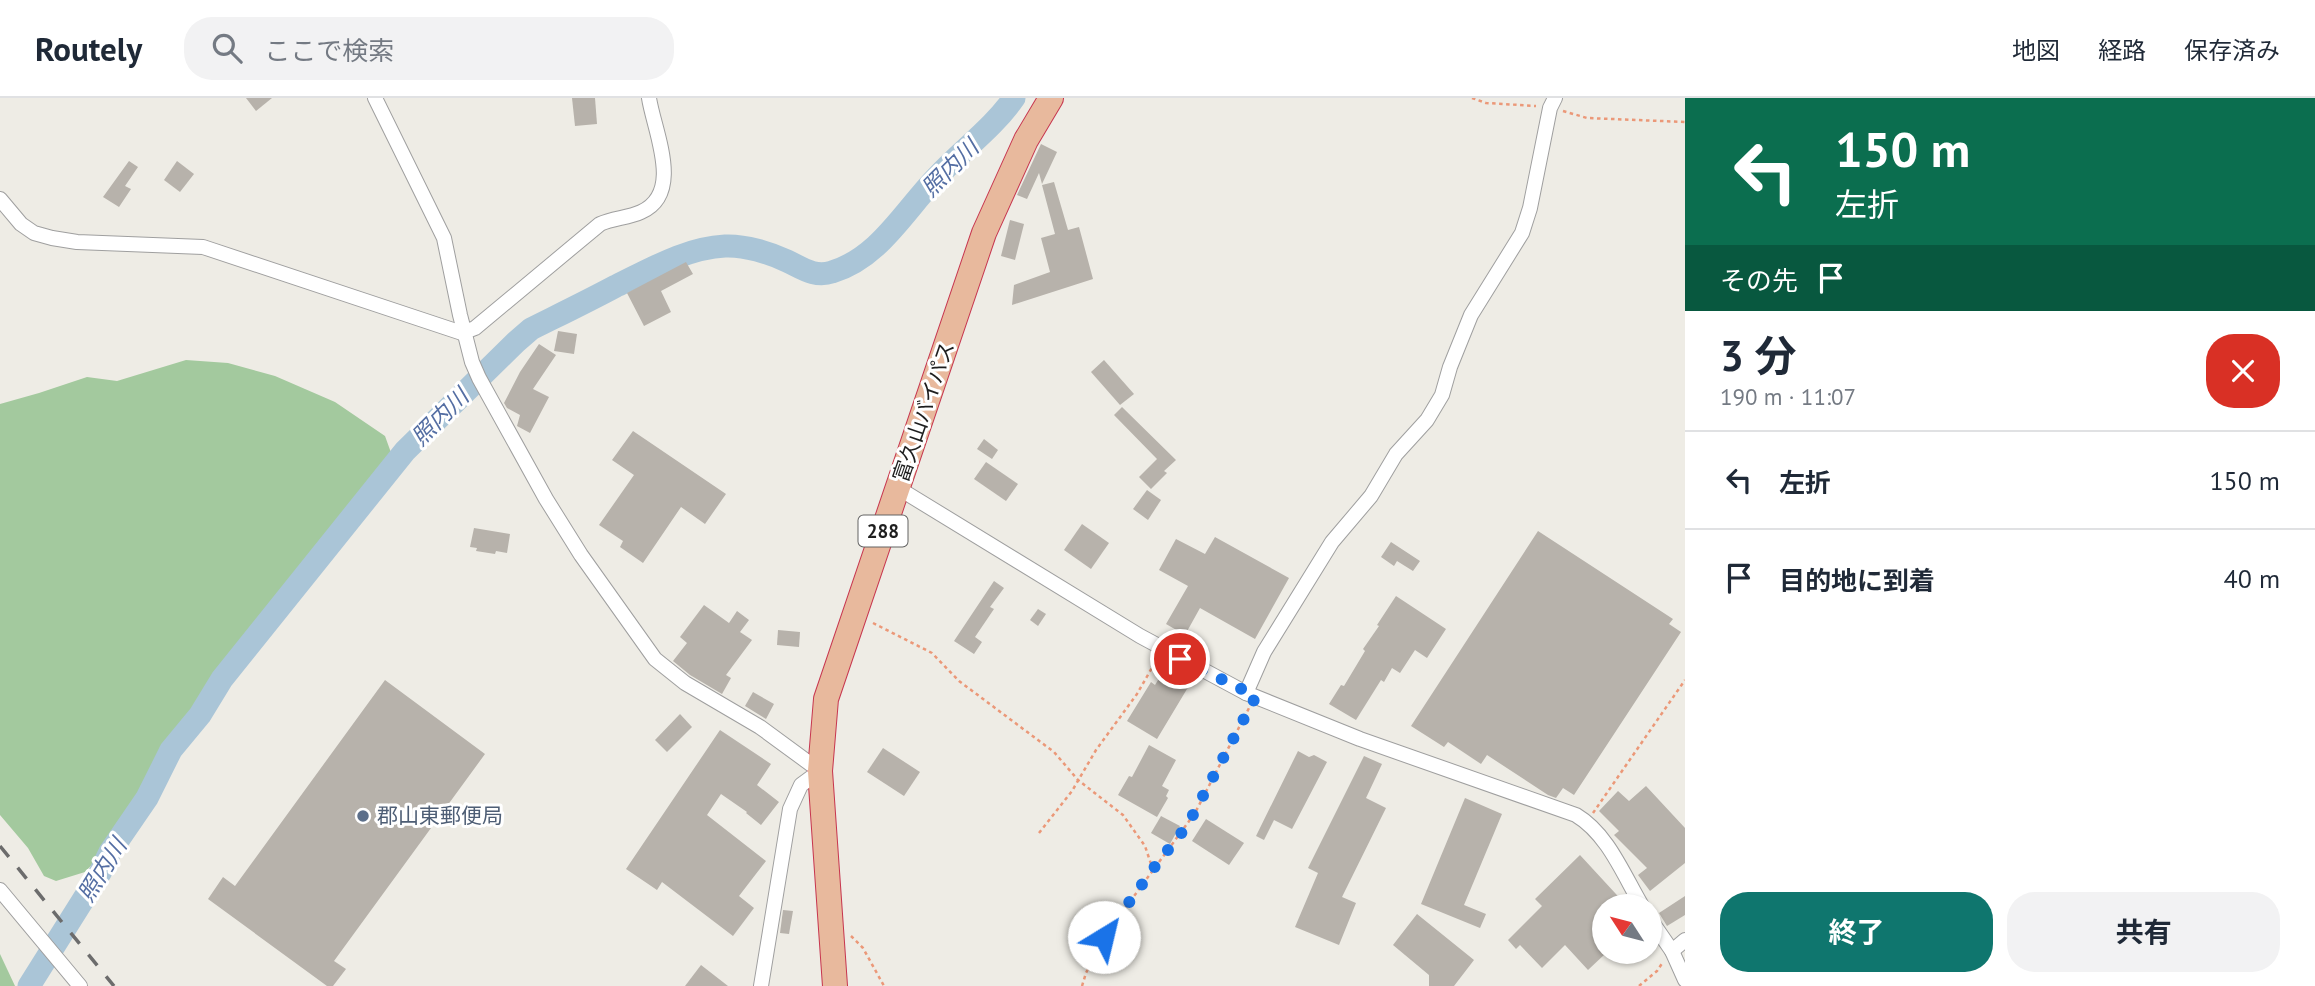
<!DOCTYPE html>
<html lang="ja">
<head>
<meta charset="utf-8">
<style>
  :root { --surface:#fff; --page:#f2f2f3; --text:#1f2937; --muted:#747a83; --line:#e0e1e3; --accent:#0f766e }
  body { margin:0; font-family:"PT Sans","Noto Sans JP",sans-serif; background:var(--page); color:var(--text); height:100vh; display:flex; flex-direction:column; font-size:26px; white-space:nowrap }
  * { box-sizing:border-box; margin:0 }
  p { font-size:23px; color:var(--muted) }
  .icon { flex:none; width:38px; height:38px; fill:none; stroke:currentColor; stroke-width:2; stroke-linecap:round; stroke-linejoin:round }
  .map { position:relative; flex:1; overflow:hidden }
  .sheet { display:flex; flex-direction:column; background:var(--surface); width:630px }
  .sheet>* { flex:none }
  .top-card { background:#0b6e4f; color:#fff; overflow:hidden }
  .needle { width:46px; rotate:306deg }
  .fabs { position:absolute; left:1592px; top:796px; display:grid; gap:14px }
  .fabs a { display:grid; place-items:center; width:70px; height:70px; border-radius:50%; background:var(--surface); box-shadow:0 2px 5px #0004; font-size:35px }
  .pin { position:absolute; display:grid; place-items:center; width:60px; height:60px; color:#fff; margin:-30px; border:4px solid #fff; border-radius:50%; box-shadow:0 2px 7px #0007 }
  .me { position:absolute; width:77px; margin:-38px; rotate:36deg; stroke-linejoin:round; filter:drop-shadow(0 0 5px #0008) }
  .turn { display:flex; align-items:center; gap:24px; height:147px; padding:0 35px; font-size:32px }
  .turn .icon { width:91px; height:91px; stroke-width:2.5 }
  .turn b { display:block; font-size:49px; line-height:60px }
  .then { display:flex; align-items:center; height:66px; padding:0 35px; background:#0003; gap:14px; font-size:26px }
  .round { display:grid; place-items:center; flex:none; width:74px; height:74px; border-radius:28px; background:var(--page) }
  .headline { display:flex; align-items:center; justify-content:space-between; height:119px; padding:0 35px }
  h1 { font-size:42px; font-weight:700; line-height:52px }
  .action { display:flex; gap:14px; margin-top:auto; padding:14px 35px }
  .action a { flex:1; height:80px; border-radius:28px; background:var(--accent); color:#fff; font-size:28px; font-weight:700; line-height:80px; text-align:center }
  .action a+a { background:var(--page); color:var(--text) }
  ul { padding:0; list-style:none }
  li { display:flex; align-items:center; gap:21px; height:98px; padding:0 35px; border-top:2px solid var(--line) }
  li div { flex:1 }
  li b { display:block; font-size:26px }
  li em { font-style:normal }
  header { display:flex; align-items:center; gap:42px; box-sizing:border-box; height:98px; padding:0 35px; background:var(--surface); border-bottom:2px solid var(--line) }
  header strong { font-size:33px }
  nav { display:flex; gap:38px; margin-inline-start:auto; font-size:24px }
  .search { width:490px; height:63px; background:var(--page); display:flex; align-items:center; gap:18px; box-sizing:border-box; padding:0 24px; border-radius:28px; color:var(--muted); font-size:26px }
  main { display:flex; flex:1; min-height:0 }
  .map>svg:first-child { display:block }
  .forest { fill:#a3c99e }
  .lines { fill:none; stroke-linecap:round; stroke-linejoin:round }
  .river { stroke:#aac5d7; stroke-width:23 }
  .building { fill:#b7b2ab }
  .minor-casing { stroke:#9f9f9f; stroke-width:16 }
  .trunk-casing { stroke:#c7364f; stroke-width:26 }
  .path { stroke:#eb9878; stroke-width:2.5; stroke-dasharray:3.5 3.5; stroke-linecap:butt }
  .minor { stroke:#fff; stroke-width:14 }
  .trunk { stroke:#e8b99d; stroke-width:24 }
  .rail { stroke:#6c6c6c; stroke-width:3.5; stroke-dasharray:14 14; stroke-linecap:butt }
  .route { stroke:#1a73e8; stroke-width:12; stroke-dasharray:0 21.6 }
  .service-dot { fill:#5c6f8a; stroke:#fff; stroke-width:2.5 }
  .labels { text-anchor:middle; stroke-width:6; stroke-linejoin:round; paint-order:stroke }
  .shield { fill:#fff; stroke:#626262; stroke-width:2 }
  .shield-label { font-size:19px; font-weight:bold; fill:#1e1e1e }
  .street-label { font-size:21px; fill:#1e1e1e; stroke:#fff }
  .service-label { font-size:21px; fill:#4e5e75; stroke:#fff; text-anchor:start }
  .water-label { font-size:23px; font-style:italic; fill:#546ea3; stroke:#fff }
</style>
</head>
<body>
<header>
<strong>Routely</strong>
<div class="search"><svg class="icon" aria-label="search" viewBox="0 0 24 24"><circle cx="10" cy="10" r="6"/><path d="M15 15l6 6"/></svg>ここで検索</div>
<nav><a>地図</a><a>経路</a><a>保存済み</a></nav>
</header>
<main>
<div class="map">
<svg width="1685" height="888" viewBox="0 0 1685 888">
  <rect width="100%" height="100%" fill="#eeece5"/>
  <g class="forest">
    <polygon points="186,262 228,265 275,278 335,304 385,338 394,363 328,435 218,571 179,633 129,728 85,774 56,783 44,778 28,750 0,717 0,306 39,295 87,279 117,283"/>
    <polygon points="0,856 15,888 0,888"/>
  </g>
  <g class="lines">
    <path class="river" d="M 29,888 L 100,775 L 110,754 L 147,700 L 171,652 L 200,617 L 222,581 L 405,353 L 516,244 L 531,231 C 559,217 588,203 616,188 C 651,171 686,150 725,148 C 745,147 770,155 787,163 C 802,170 815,180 832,174 C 879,160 904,113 937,79 C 962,52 993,30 1014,0"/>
  </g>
  <g class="building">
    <polygon points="246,0 272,0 256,13"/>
    <polygon points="572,0 595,0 597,26 575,28"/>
    <polygon points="1041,46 1057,54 1042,86 1039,75 1027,101 1017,97"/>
    <polygon points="129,63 138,69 125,88 131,91 119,109 103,99"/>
    <polygon points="177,63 194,76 180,94 164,82"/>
    <polygon points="1054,84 1068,132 1079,129 1093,181 1012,207 1014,187 1050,174 1041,140 1055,136 1042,87"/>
    <polygon points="1010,122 1024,126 1015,162 1001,158"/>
    <polygon points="686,164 693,176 661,193 671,214 644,228 627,195"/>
    <polygon points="558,233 577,236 574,256 554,253"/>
    <polygon points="539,246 556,257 533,291 549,299 530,335 517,328 520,317 507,310 504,305 520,274"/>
    <polygon points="1104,262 1134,296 1120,307 1091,274"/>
    <polygon points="1122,309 1176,362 1164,373 1167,375 1151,391 1139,379 1157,361 1114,317"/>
    <polygon points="633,333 726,396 705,426 681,409 643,465 620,449 623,443 599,427 634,377 612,362"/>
    <polygon points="984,341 998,352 992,361 977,351"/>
    <polygon points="986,364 1018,386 1006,403 974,381"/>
    <polygon points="1147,392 1161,402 1148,422 1133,411"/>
    <polygon points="1082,426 1109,445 1091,471 1064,452"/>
    <polygon points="474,430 510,436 507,455 496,453 495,456 476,453 477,450 470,449"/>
    <polygon points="1538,433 1673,521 1669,526 1681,534 1574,697 1563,690 1556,700 1548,697 1487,657 1481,666 1448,644 1444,649 1411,628"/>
    <polygon points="1215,439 1289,480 1255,541 1200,510 1185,537 1166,526 1188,488 1159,472 1176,441 1205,456"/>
    <polygon points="1391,444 1420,463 1413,473 1397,463 1394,468 1381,459"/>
    <polygon points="994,483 1004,490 990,509 994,511 975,539 982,544 974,556 954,543"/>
    <polygon points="1396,498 1446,531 1427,560 1415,552 1400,575 1392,570 1384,584 1381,582 1356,622 1329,606 1341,587 1344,588 1365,553 1363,551 1379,528 1377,527"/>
    <polygon points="704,507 729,525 737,513 749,522 740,534 752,542 726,577 731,580 722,596 690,577 673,563 687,545 680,539"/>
    <polygon points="1038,511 1046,516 1038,528 1030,522"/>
    <polygon points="778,532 800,534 799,549 777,547"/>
    <polygon points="1168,566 1193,581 1157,641 1127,623 1151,584 1155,587"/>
    <polygon points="385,582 485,656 334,863 346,871 333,888 327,888 208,801 223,779 235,788"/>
    <polygon points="753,594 774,606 766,621 745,608"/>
    <polygon points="680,616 692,629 667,654 655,642"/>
    <polygon points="720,632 771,666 757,687 779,704 761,727 746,715 747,714 721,696 707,717 766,763 739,798 754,810 733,838 662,784 657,792 626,771"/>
    <polygon points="1149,647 1176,662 1162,688 1169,692 1166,698 1168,700 1157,719 1118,697 1129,678 1132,679"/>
    <polygon points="883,650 920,674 904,698 867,674"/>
    <polygon points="1298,653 1309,659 1314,657 1327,664 1292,731 1274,722 1264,742 1256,738"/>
    <polygon points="1364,658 1382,666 1366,700 1386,710 1342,799 1356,805 1339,847 1295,829 1318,775 1308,770"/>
    <polygon points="1646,688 1685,730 1685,765 1650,793 1638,777 1647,770 1614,737 1619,733 1599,713 1618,693 1629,703"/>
    <polygon points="1465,700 1502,716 1464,807 1486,816 1480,830 1421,806"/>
    <polygon points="1161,718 1180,728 1170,746 1151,735"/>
    <polygon points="1206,721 1244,745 1229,767 1192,743"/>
    <polygon points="1580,757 1627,808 1605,808 1605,856 1588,872 1565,847 1542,870 1520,847 1516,851 1508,842 1542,808 1535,801"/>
    <polygon points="1685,798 1685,817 1667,828 1659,815"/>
    <polygon points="783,812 793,813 789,836 780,835"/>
    <polygon points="1417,816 1474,862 1454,888 1429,888 1429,877 1393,847"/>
    <polygon points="701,867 728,888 685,888"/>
  </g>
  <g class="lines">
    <defs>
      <g id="minor">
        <polyline points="375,0 444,140 460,217 472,264 479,280 546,401 581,457 655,561 685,585 760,629 820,673 801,687 790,711 761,888"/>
        <path d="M 0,101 L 21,126 L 34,135 L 52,140 L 77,144 L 203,149 L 462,235 L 475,230 L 600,126 C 613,120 628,120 641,114 C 684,95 654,33 649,0"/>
        <path d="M 898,390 L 1140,538 L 1246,595 L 1360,641 L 1576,717 C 1608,736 1624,778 1642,808"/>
        <polyline points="1246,595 1264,554 1332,444 1371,398 1396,356 1427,322 1442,297 1450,269 1471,217 1522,135 1530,110 1550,10 1555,0"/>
        <polyline points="0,792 80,888"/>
        <polyline points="1650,821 1672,853 1685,882"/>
        <polyline points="1672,853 1685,842"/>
      </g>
      <polyline id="trunk" points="835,888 820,673 826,601 984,135 1026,42 1051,0"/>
    </defs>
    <use href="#minor" class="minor-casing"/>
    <use href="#trunk" class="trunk-casing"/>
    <g class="path">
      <polyline points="1472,0 1486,5 1536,8"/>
      <polyline points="1563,13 1587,20 1685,24"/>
      <polyline points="873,525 932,555 959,583 1054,654 1078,682 1123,717 1145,748 1153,772"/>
      <polyline points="1593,715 1685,582"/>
      <polyline points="1039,735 1072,693 1096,652 1137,596 1157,561"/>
      <polyline points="851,838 863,850 884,888"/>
      <polyline points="1082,888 1086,875 1104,839 1195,715 1249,610"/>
      <polyline points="1639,888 1657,873 1663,864"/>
    </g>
    <use href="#minor" class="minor"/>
    <use href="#trunk" class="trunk"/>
    <polyline class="rail" points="0,748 114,888"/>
  </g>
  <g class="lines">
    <polyline class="route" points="1104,839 1156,767 1187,728 1256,598 1180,561"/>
  </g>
  <circle class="service-dot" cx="363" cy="718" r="7"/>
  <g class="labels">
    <rect class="shield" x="858.5" y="417.5" width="49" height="31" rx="5"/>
    <g class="shield-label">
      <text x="883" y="440">288</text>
    </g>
    <g class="street-label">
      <text transform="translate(924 314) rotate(-71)" y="7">富久山バイパス</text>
    </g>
    <g class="service-label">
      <text x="377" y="725">郡山東郵便局</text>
    </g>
    <g class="water-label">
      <text transform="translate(950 70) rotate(-45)" y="8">照内川</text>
      <text transform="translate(440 319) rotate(-45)" y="8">照内川</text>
      <text transform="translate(102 772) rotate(-58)" y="8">照内川</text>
    </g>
  </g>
</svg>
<div class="fabs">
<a><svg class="needle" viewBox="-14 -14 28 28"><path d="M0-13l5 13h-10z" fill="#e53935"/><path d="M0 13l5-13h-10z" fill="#747a83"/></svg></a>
</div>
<div class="pin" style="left:1180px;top:561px;background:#d93025"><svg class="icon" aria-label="arrive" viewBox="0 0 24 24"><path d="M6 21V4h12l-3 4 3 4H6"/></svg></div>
<svg class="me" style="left:1104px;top:839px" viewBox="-20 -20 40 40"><circle r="19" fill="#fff"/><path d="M0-13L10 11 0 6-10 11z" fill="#1a73e8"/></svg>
</div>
<section class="sheet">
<div class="top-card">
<div class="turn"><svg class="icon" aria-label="left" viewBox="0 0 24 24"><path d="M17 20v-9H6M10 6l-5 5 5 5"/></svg><div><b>150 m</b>左折</div></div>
<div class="then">その先<svg class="icon" aria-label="arrive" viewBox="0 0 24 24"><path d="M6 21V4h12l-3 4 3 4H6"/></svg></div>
</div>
<div class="headline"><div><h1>3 分</h1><p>190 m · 11:07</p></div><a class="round" style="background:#d93025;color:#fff"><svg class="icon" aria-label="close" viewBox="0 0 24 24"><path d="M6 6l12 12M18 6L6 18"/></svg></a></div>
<ul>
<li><svg class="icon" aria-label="left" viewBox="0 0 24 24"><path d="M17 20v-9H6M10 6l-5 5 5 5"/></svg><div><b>左折</b></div><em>150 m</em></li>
<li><svg class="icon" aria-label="arrive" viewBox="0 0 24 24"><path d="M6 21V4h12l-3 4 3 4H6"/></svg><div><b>目的地に到着</b></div><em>40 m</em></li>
</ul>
<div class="action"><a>終了</a><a>共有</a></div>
</section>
</main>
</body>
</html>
